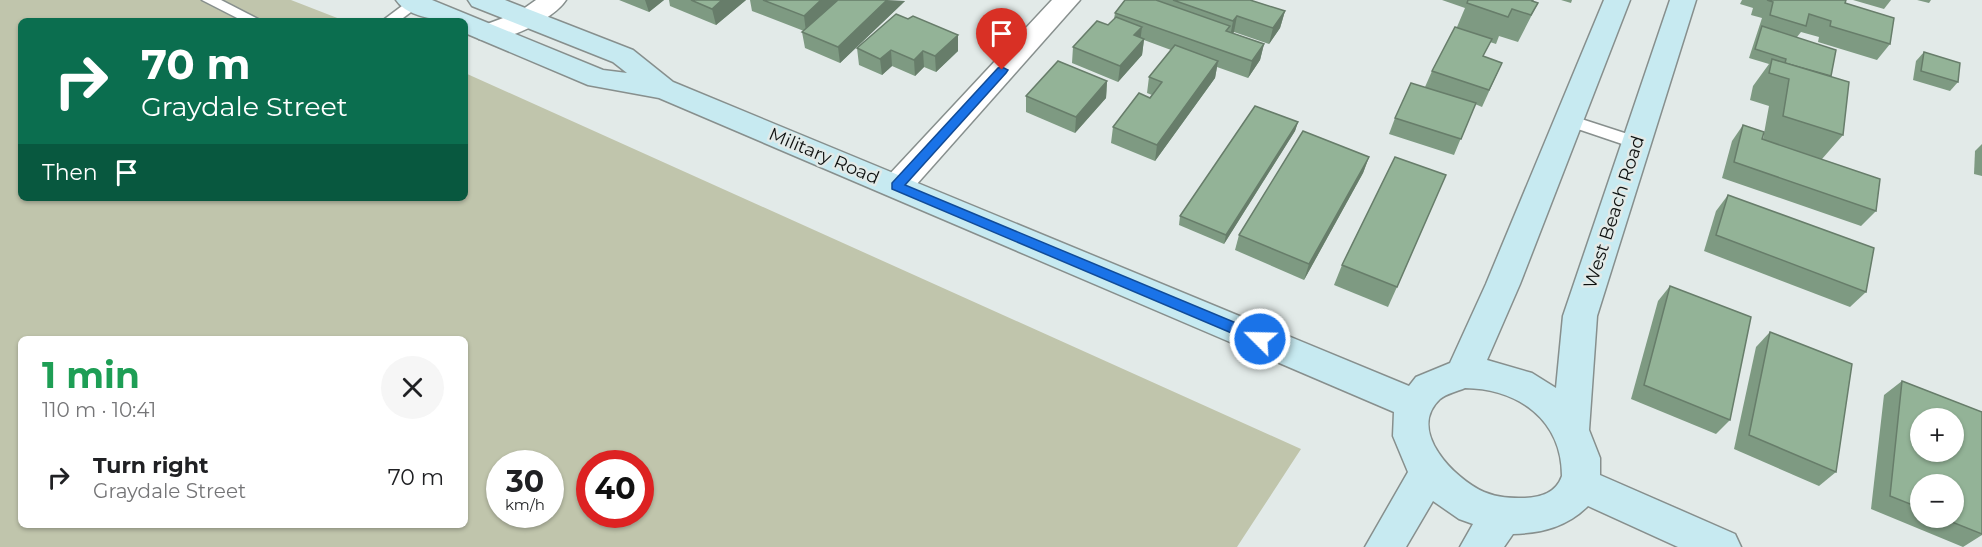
<!DOCTYPE html>
<html lang="en">
<head>
<meta charset="utf-8">
<style>
  :root { --surface:#fff; --page:#f6f6f6; --text:#202124; --muted:#757577 }
  body { margin:0; font-family:Montserrat,sans-serif; background:var(--page); color:var(--text); height:100vh; display:flex; flex-direction:column; font-size:22px; white-space:nowrap }
  * { box-sizing:border-box; margin:0 }
  p { font-size:20px; color:var(--muted) }
  .icon { flex:none; width:33px; height:33px; fill:none; stroke:currentColor; stroke-width:2; stroke-linecap:round; stroke-linejoin:round }
  .map { position:relative; flex:1; overflow:hidden }
  .details { position:absolute; left:18px; top:336px; width:450px; height:192px; display:flex; flex-direction:column; background:var(--surface); border-radius:9px; box-shadow:0 2px 4px #0004 }
  .details>* { flex:none }
  .banner { position:absolute; left:18px; top:18px; width:450px; height:183px; border-radius:9px; box-shadow:0 2px 4px #0004; background:#0b6e4f; color:#fff; overflow:hidden }
  .controls { position:absolute; left:1910px; top:408px; display:grid; gap:12px }
  .controls a { display:grid; place-items:center; width:54px; height:54px; border-radius:50%; background:var(--surface); box-shadow:0 2px 4px #0004; font-size:30px }
  .speed { position:absolute; left:486px; top:450px; display:flex; gap:12px; font-size:30px; font-weight:700; text-align:center }
  .speed>* { display:grid; place-content:center; width:78px; height:78px; border-radius:50%; background:var(--surface); box-shadow:0 2px 4px #0004; line-height:1 }
  .speed small { font-size:15px; font-weight:400 }
  .speed .limit { border:9px solid #d22; background:#fff; color:#111 }
  .pin { position:absolute; display:grid; place-items:center; width:51px; height:51px; color:#fff; margin:-62px -26px; border-radius:50% 50% 50% 0; rotate:-45deg; box-shadow:0 0 6px #0007 }
  .pin .icon { rotate:45deg }
  .me { position:absolute; width:66px; margin:-33px; rotate:293deg; stroke-linejoin:round; filter:drop-shadow(0 0 4px #0008) }
  .turn { display:flex; align-items:center; gap:21px; height:126px; padding:0 24px; font-size:27px }
  .turn .icon { width:78px; height:78px; stroke-width:2.5 }
  .turn b { display:block; font-size:42px; line-height:51px }
  .then { display:flex; align-items:center; height:57px; padding:0 24px; background:#0003; gap:12px; font-size:22px }
  .round { display:grid; place-items:center; flex:none; width:63px; height:63px; border-radius:32px; background:var(--page) }
  .headline { display:flex; align-items:center; justify-content:space-between; height:102px; padding:0 24px }
  h1 { font-size:36px; font-weight:700; line-height:45px; color:#1e9e55 }
  ul { padding:0; list-style:none }
  li { display:flex; align-items:center; gap:18px; height:78px; padding:0 24px }
  li div { flex:1 }
  li b { display:block; font-size:22px }
  li em { font-style:normal }
  .map>svg:first-child { display:block }
  .green { fill:#c0c5ac; fill-rule:evenodd }
  .lines { fill:none; stroke-linecap:round; stroke-linejoin:round }
  .lane-casing { stroke:#878f8d; stroke-width:3 }
  .street-casing { stroke:#878f8d; stroke-width:3 }
  .secondary-casing { stroke:#878f8d; stroke-width:3 }
  .lane { fill:#fff; fill-rule:evenodd }
  .street { fill:#fff; fill-rule:evenodd }
  .secondary { fill:#c7eaf1; fill-rule:evenodd }
  .wall { fill:#7e9a82; fill-rule:evenodd }
  .shaded-wall { fill:#677d6a }
  .building { fill:#93b397; stroke:#677d6a; stroke-width:1.5; fill-rule:evenodd }
  .route { fill:#1a73e8; stroke:#114b97; stroke-width:1.5 }
  .labels { text-anchor:middle; stroke-width:5; stroke-linejoin:round; paint-order:stroke }
  .street-label { font-size:18px; fill:#0d100f; stroke:#e2eae8 }
</style>
</head>
<body>
<div class="map">
<svg width="1982" height="547" viewBox="0 0 1982 547">
  <rect width="100%" height="100%" fill="#e2eae8"/>
  <path class="green" d="M 0,0 L 291,0 L 345,21 L 21,21 L 21,198 L 465,198 L 465,73 L 1301,449 L 1237,547 L 0,547 ZM 21,339 L 465,339 L 465,525 L 21,525 ZM 500,464 L 550,464 L 550,514 L 500,514 ZM 590,464 L 640,464 L 640,514 L 590,514 Z"/>
  <g class="lines">
    <defs>
      <g id="lane">
        <polygon points="202,0 221,0 262,21 243,21"/>
        <polygon points="410,0 427,0 399,21 382,21"/>
        <polygon points="1569,115 1643,139 1645,143 1637,149 1563,124 1561,120"/>
      </g>
      <g id="street">
        <path d="M 536,0 L 566,0 C 553,20 502,45 479,39 L 475,33 L 479,27 L 519,12 Z"/>
        <polygon points="1052,0 1080,0 908,194 897,197 886,194 882,186 886,178"/>
      </g>
      <path id="secondary" d="M 396,0 L 432,0 L 603,70 L 627,73 L 613,62 L 472,6 L 468,0 L 505,0 L 633,50 L 673,82 L 1409,386 L 1416,377 L 1450,363 L 1486,284 L 1604,0 L 1630,0 L 1520,284 L 1487,360 L 1532,373 L 1556,388 L 1563,316 L 1670,0 L 1696,0 L 1597,316 L 1589,430 L 1600,458 L 1600,475 L 1735,534 L 1741,547 L 1678,547 L 1588,506 C 1567,527 1542,533 1513,534 L 1504,547 L 1460,547 L 1473,524 L 1459,519 L 1433,501 L 1406,547 L 1365,547 L 1408,472 L 1393,436 L 1394,412 L 659,98 L 588,85 L 465,33 L 465,21 C 445,21 408,19 396,0 ZM 1465,388 C 1519,389 1562,420 1562,476 C 1556,493 1541,497 1525,498 C 1511,498 1498,498 1484,492 C 1455,479 1406,431 1440,399 C 1446,394 1458,391 1465,388 Z"/>
    </defs>
    <use href="#lane" class="lane-casing"/>
    <use href="#street" class="street-casing"/>
    <use href="#secondary" class="secondary-casing"/>
    <use href="#lane" class="lane"/>
    <use href="#street" class="street"/>
    <use href="#secondary" class="secondary"/>
  </g>
  <g class="wall">
    <polygon points="619,0 664,0 649,12"/>
    <polygon points="669,0 746,0 716,25 670,6"/>
    <polygon points="750,0 763,0 905,1 840,63 805,48 802,32 804,31 752,11"/>
    <polygon points="1125,0 1250,0 1285,11 1280,28 1269,44 1234,32 1233,33 1264,44 1260,60 1248,78 1217,67 1215,78 1155,161 1111,143 1113,127 1152,95 1147,93 1149,77 1171,50 1144,40 1142,55 1118,82 1072,63 1073,47 1108,25 1114,19 1115,13"/>
    <polygon points="1442,0 1533,0 1533,1 1538,3 1518,42 1499,36 1496,44 1490,42 1483,56 1502,63 1482,107 1475,104 1454,155 1389,134 1395,118 1425,87 1432,71 1457,27 1465,8"/>
    <polygon points="1561,0 1572,0 1571,3"/>
    <polygon points="1742,0 1846,0 1845,3 1890,44 1877,60 1818,42 1819,37 1801,32 1797,37 1831,76 1843,135 1822,159 1876,211 1861,226 1722,178 1732,141 1743,125 1763,139 1769,106 1750,100 1753,86 1769,64 1749,58 1762,18 1751,15 1753,8 1740,4"/>
    <polygon points="1853,0 1891,0 1884,9"/>
    <polygon points="1917,0 1931,0 1929,3"/>
    <polygon points="908,19 958,35 958,51 936,72 924,67 915,76 892,66 882,75 859,65 857,48"/>
    <polygon points="1924,52 1958,82 1950,91 1913,80 1916,61"/>
    <polygon points="1107,81 1106,98 1075,133 1026,112 1026,96"/>
    <polygon points="1298,122 1295,131 1224,244 1179,225 1180,216"/>
    <polygon points="1982,144 1982,176 1974,174 1975,151"/>
    <polygon points="1369,157 1363,173 1304,280 1235,250 1239,235"/>
    <polygon points="1728,195 1866,292 1850,307 1704,251 1716,211"/>
    <polygon points="1342,265 1397,287 1388,307 1334,285"/>
    <polygon points="1670,286 1730,420 1716,434 1631,399 1658,301"/>
    <polygon points="1770,332 1836,472 1819,486 1734,449 1756,347"/>
    <path d="M 1902,381 L 1982,412 L 1982,535 L 1963,547 L 1871,509 L 1884,395 ZM 1920,484 L 1953,518 L 1920,518 Z"/>
  </g>
  <g class="shaded-wall">
    <polygon points="645,0 664,0 649,12"/>
    <polygon points="722,0 746,0 716,25 712,9"/>
    <polygon points="821,0 840,0 806,32 804,16"/>
    <polygon points="887,0 905,1 840,63 838,47"/>
    <polygon points="1285,11 1280,28 1269,44 1273,28"/>
    <polygon points="1237,16 1234,32 1230,37 1233,21"/>
    <polygon points="1142,27 1140,43 1134,35"/>
    <polygon points="958,35 958,51 936,72 935,56"/>
    <polygon points="1144,39 1142,55 1118,82 1120,66"/>
    <polygon points="1264,44 1260,60 1248,78 1252,61"/>
    <polygon points="891,50 892,66 882,75 880,59"/>
    <polygon points="923,51 924,67 915,76 914,60"/>
    <polygon points="1218,61 1215,78 1155,161 1157,145"/>
    <polygon points="1107,81 1106,98 1075,133 1076,117"/>
    <polygon points="1298,122 1295,131 1224,244 1226,235"/>
    <polygon points="1369,157 1363,173 1304,280 1309,264"/>
  </g>
  <g class="building">
    <polygon points="691,0 722,0 712,9"/>
    <polygon points="763,0 821,0 804,16"/>
    <polygon points="838,0 887,0 838,47 802,32"/>
    <polygon points="1125,0 1156,0 1230,26 1226,31 1264,44 1252,61 1115,13"/>
    <polygon points="1173,0 1250,0 1285,11 1273,28 1237,16 1233,21"/>
    <polygon points="1468,0 1533,0 1532,1 1538,3 1531,15 1512,9 1508,17 1467,3"/>
    <polygon points="1767,0 1846,0 1845,3 1894,18 1890,44 1830,26 1831,21 1809,14 1806,26 1770,15 1773,2"/>
    <polygon points="896,14 908,19 913,16 958,35 935,56 923,51 914,60 891,50 880,59 857,48"/>
    <polygon points="1116,17 1142,27 1134,35 1144,39 1120,66 1073,47 1097,21 1108,25"/>
    <polygon points="1762,26 1836,50 1831,76 1785,63 1786,59 1755,49"/>
    <polygon points="1455,27 1492,39 1483,56 1502,63 1489,90 1432,71"/>
    <polygon points="1175,45 1218,61 1157,145 1113,127 1139,93 1150,98 1162,82 1149,77"/>
    <polygon points="1924,52 1960,63 1958,82 1921,71"/>
    <polygon points="1772,59 1849,82 1843,135 1783,116 1789,79 1769,73"/>
    <polygon points="1058,61 1107,81 1076,117 1026,96"/>
    <polygon points="1411,83 1476,103 1461,139 1395,118"/>
    <polygon points="1255,106 1298,122 1226,235 1180,216"/>
    <polygon points="1743,125 1764,132 1762,139 1880,179 1876,211 1734,162"/>
    <polygon points="1303,131 1369,157 1309,264 1239,235"/>
    <polygon points="1395,157 1446,175 1397,287 1342,265"/>
    <polygon points="1728,195 1874,248 1866,292 1716,235"/>
    <polygon points="1670,286 1751,317 1730,420 1644,385"/>
    <polygon points="1770,332 1852,364 1836,472 1749,435"/>
    <path d="M 1902,381 L 1982,412 L 1982,534 L 1942,518 L 1953,518 L 1953,484 L 1920,484 L 1920,508 L 1890,496 ZM 1920,418 L 1953,418 L 1953,452 L 1920,452 Z"/>
  </g>
  <polygon class="route" points="1002,67 1008,70 1006,73 905,185 1265,335 1265,343 1255,343 892,189 892,183 998,68"/>
  <g class="labels">
    <g class="street-label">
      <text transform="translate(824 156) rotate(23)" y="6">Military Road</text>
      <text transform="translate(1614 212) rotate(-72)" y="6">West Beach Road</text>
    </g>
  </g>
</svg>
<div class="controls">
<a>+</a>
<a>−</a>
</div>
<div class="speed"><div>30<small>km/h</small></div><div class="limit">40</div></div>
<div class="pin" style="left:1002px;top:70px;background:#d93025"><svg class="icon" aria-label="arrive" viewBox="0 0 24 24"><path d="M6 21V4h12l-3 4 3 4H6"/></svg></div>
<svg class="me" style="left:1260px;top:339px" viewBox="-20 -20 40 40"><circle r="17" fill="#1a73e8" stroke="#fff" stroke-width="3"/><path d="M0-11L8 9 0 5-8 9z" fill="#fff"/></svg>
<div class="banner">
<div class="turn"><svg class="icon" aria-label="right" viewBox="0 0 24 24"><path d="M7 20v-9h11M14 6l5 5-5 5"/></svg><div><b>70 m</b>Graydale Street</div></div>
<div class="then">Then<svg class="icon" aria-label="arrive" viewBox="0 0 24 24"><path d="M6 21V4h12l-3 4 3 4H6"/></svg></div>
</div>
<section class="details">
<div class="headline"><div><h1>1 min</h1><p>110 m · 10:41</p></div><a class="round"><svg class="icon" aria-label="close" viewBox="0 0 24 24"><path d="M6 6l12 12M18 6L6 18"/></svg></a></div>
<ul>
<li><svg class="icon" aria-label="right" viewBox="0 0 24 24"><path d="M7 20v-9h11M14 6l5 5-5 5"/></svg><div><b>Turn right</b><p>Graydale Street</p></div><em>70 m</em></li>
</ul>
</section>
</div>
</body>
</html>
